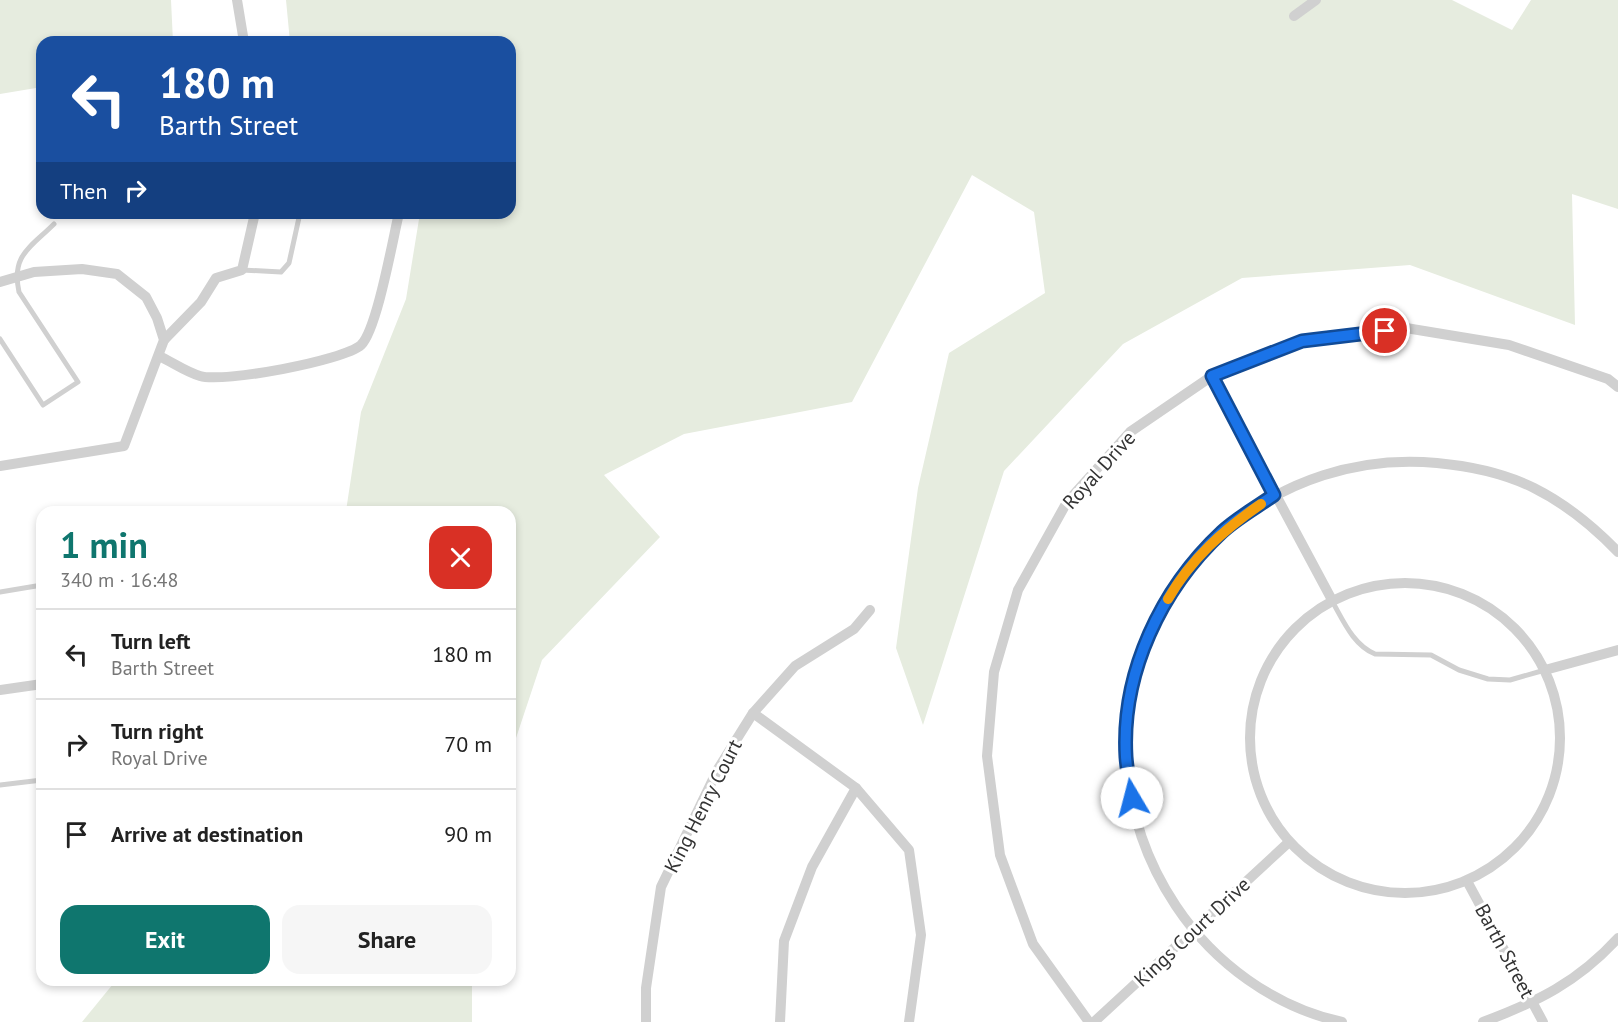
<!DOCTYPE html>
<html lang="en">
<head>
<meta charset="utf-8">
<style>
  :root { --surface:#fff; --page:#f6f6f6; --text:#222; --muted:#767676; --line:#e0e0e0; --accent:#0f766e }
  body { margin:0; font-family:"PT Sans",sans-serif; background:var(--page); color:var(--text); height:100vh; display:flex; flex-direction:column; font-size:22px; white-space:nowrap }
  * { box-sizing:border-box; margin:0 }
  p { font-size:20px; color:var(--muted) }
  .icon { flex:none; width:33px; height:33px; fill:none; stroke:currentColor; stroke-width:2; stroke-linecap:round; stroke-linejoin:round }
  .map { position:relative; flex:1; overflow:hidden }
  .details { position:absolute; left:36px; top:506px; width:480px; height:480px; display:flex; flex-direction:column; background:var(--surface); border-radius:18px; box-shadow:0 3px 9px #0003 }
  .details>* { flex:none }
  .guide { position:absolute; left:36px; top:36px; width:480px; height:183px; border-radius:18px; box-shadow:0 3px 9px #0003; background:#1a4fa0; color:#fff; overflow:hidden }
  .pin { position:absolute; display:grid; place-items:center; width:51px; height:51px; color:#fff; margin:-26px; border:3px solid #fff; border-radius:50%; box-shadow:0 2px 6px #0007 }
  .me { position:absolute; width:66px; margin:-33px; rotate:352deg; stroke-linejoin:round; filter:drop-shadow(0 0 4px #0008) }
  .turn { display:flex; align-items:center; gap:21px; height:126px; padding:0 24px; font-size:27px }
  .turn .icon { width:78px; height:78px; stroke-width:2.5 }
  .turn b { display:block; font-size:42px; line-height:51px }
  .then { display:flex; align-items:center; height:57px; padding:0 24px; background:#0003; gap:12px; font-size:22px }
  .round { display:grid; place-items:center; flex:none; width:63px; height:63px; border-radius:18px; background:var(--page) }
  .head { display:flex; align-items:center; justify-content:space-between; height:102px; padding:0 24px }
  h1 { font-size:36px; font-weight:600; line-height:45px; color:var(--accent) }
  .action { display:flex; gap:12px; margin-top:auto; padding:12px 24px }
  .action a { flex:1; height:69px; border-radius:18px; background:var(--accent); color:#fff; font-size:24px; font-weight:600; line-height:69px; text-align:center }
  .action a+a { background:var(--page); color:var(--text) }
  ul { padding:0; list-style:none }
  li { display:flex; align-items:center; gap:18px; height:90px; padding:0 24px; border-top:2px solid var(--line) }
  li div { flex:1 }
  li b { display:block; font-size:22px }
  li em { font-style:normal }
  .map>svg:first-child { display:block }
  .green { fill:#e6ecdf }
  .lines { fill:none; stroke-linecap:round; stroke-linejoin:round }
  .lane { stroke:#d0d0d0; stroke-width:5 }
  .street { stroke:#d0d0d0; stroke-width:10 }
  .route-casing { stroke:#114b97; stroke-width:15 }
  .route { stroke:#1a73e8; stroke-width:10 }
  .slow { stroke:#f59e0b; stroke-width:10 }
  .labels { text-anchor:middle; stroke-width:6; stroke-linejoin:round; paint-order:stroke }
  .street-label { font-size:20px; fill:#333; stroke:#fff }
</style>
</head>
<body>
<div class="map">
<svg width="1618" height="1022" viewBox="0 0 1618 1022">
  <rect width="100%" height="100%" fill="#fff"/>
  <g class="green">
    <polygon points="0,0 171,0 173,42 42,42 42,87 0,94"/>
    <polygon points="286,0 1452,0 1512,30 1531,0 1618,0 1618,209 1572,194 1575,325 1410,265 1242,278 1123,344 1004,471 923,725 896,648 918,488 949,353 1045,293 1034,212 972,175 852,402 684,434 604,475 660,537 542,660 510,756 510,512 346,511 361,412 406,299 420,213 510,213 510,42 290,42"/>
    <polygon points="142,980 472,980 472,1022 82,1022 113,984"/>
  </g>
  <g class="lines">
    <g class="lane">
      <polyline points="242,270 281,272 289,263 300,213"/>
      <path d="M 0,339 L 43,405 L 78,382 L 19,292 C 11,255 30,248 54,224"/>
      <polyline points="0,592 42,585"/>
      <path d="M 1332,601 C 1343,620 1353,645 1375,654 L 1431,655 L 1459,670 L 1488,679 L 1510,680 L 1545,670"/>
      <polyline points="0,785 42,780"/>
    </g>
    <g class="street">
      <polyline points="237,0 244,42"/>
      <polyline points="1294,16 1316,0"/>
      <polyline points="0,282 34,272 82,269 117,274 146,297 157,318 164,340 124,446 0,466"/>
      <polyline points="164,340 201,302 216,278 242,270 255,213"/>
      <path d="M 159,356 C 172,362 186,372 200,376 C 223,383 343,361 361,345 C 377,330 393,238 399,213"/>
      <polyline points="1212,376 1332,600"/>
      <circle cx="1405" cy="738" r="155"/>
      <polyline points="1545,670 1618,650"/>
      <polyline points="0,690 42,684"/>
      <polyline points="753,713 856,788 909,850 921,935 909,1022"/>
      <polyline points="1467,881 1543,1022"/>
      <polyline points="646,1022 646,988 661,887 718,769 753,713 795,666 854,629 870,610"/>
      <polyline points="780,1022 784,941 812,867 856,788"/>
      <polyline points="1089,1022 1033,944 1000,855 987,756 994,672 1018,590 1067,502 1130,432 1212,376 1302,341 1406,328 1509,345 1608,379 1618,387"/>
      <polyline points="1094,1022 1289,842"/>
      <path d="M 1342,1022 C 1274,1007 1214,963 1176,906 C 1140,852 1123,790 1128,725 C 1140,566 1278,448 1437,463 C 1469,466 1504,473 1534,488 C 1566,504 1593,526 1618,552"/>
      <path d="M 1483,1022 C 1537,1002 1578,982 1618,938"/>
    </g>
  </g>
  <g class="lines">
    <defs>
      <path id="route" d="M 1132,798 C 1130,785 1127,771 1126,757 C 1121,673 1161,589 1222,532 C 1237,518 1257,507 1274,495 L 1212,376 L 1302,341 L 1385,331"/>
    </defs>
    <use href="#route" class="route-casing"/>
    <use href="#route" class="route"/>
    <path class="slow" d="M 1168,599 C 1191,559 1223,530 1261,504"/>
  </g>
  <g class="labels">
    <g class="street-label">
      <text transform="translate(1099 470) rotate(-48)" y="7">Royal Drive</text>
      <text transform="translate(703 806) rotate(-63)" y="7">King Henry Court</text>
      <text transform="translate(1192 932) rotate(-43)" y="7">Kings Court Drive</text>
      <text transform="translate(1505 951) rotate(62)" y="7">Barth Street</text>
    </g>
  </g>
</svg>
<div class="pin" style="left:1385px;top:331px;background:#d93025"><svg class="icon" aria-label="arrive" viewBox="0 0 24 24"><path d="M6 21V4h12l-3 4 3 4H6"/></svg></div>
<svg class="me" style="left:1132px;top:798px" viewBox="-20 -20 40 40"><circle r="19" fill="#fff"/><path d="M0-13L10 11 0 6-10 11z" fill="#1a73e8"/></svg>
<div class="guide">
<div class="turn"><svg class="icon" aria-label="left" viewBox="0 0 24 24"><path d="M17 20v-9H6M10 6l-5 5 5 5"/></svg><div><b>180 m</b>Barth Street</div></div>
<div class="then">Then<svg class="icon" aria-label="right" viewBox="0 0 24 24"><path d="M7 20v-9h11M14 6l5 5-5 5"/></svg></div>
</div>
<section class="details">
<div class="head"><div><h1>1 min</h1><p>340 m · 16:48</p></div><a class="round" style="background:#d93025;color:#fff"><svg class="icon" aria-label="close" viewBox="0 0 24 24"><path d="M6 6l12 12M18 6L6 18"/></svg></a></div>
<ul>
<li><svg class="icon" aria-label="left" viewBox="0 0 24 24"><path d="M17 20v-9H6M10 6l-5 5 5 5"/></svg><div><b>Turn left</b><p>Barth Street</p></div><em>180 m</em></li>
<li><svg class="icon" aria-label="right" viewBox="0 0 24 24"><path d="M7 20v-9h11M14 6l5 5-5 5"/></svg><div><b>Turn right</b><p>Royal Drive</p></div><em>70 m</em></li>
<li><svg class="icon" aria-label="arrive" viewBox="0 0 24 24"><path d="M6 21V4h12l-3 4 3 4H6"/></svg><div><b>Arrive at destination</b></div><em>90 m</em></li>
</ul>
<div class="action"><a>Exit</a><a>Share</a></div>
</section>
</div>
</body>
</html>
